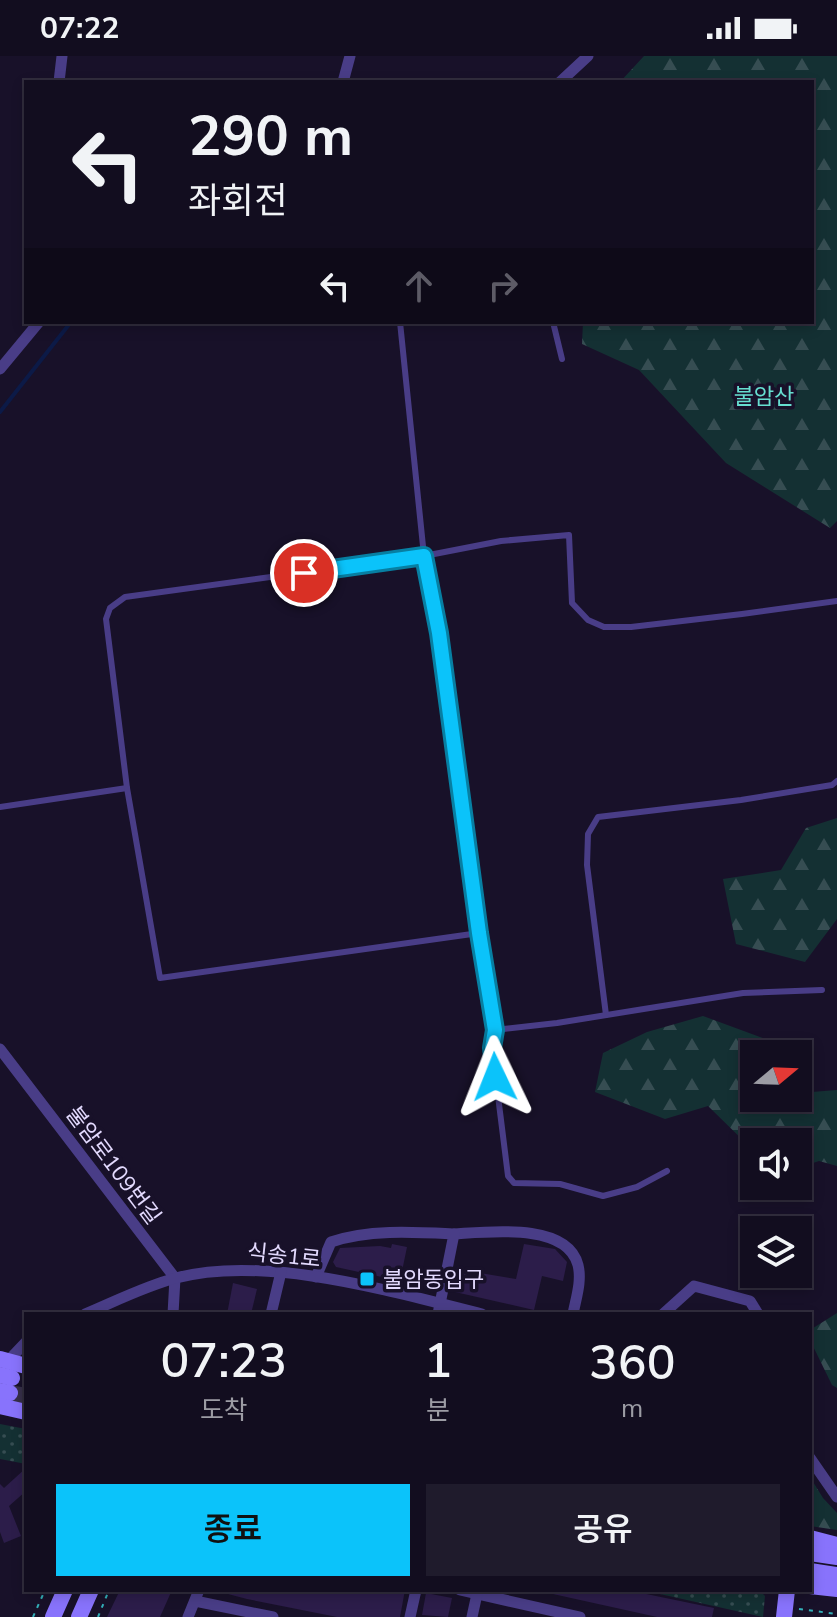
<!DOCTYPE html>
<html lang="ko">
<head>
<meta charset="utf-8">
<style>
  :root { --surface:#120d1f; --page:#1f1b2c; --text:#f1f3f6; --muted:#9c9ca4; --line:#312d3d; --accent:#0bc3fa }
  body { margin:0; font-family:"Nunito Sans","Noto Sans KR",sans-serif; background:var(--page); color:var(--text); height:100vh; display:flex; flex-direction:column; font-size:30px; white-space:nowrap }
  * { box-sizing:border-box; margin:0 }
  p { font-size:26px; color:var(--muted) }
  .icon { flex:none; width:44px; height:44px; fill:none; stroke:currentColor; stroke-width:2; stroke-linecap:round; stroke-linejoin:round }
  .map { position:relative; flex:1; overflow:hidden }
  .details { position:absolute; left:24px; top:1256px; width:788px; height:280px; display:flex; flex-direction:column; background:var(--surface); border-radius:0px; box-shadow:0 4px 12px #0003,0 0 0 2px var(--line) }
  .details>* { flex:none }
  .banner { position:absolute; left:24px; top:24px; width:790px; height:244px; border-radius:0px; box-shadow:0 4px 12px #0003,0 0 0 2px var(--line); background:#120d1f; color:var(--text); overflow:hidden }
  .needle { width:52px; rotate:71deg }
  .fabs { position:absolute; left:740px; top:984px; display:grid; gap:16px }
  .fabs a { display:grid; place-items:center; width:72px; height:72px; border-radius:0px; background:var(--surface); box-shadow:0 4px 12px #0003,0 0 0 2px var(--line); font-size:40px }
  .pin { position:absolute; display:grid; place-items:center; width:68px; height:68px; color:#fff; margin:-34px; border:4px solid #fff; border-radius:50%; box-shadow:0 2px 8px #0007 }
  .me { position:absolute; width:88px; margin:-44px; rotate:358deg; stroke-linejoin:round; filter:drop-shadow(0 0 6px #0008) }
  .turn { display:flex; align-items:center; gap:28px; height:168px; padding:0 32px; font-size:36px }
  .turn .icon { width:104px; height:104px; stroke-width:2.5 }
  .turn b { display:block; font-size:56px; line-height:68px }
  .lanes { display:flex; align-items:center; height:76px; padding:0 32px; background:#0003; justify-content:center; gap:40px; direction:ltr }
  .lanes .off { opacity:.35 }
  .eta { display:flex; justify-content:space-evenly; align-items:center; height:136px; text-align:center }
  .eta b { font-size:48px; font-weight:600; line-height:56px }
  .cta { display:flex; gap:16px; margin-top:auto; padding:16px 32px }
  .cta a { flex:1; height:92px; border-radius:0px; background:var(--accent); color:#111; font-size:32px; font-weight:600; line-height:92px; text-align:center }
  .cta a+a { background:var(--page); color:var(--text) }
  .status { display:flex; justify-content:space-between; align-items:center; height:56px; padding:0 40px; background:var(--surface); direction:ltr }
  .status svg { height:22px; fill:currentColor }
  .map>svg:first-child { display:block }
  .grass { fill:url(#grass-dots) }
  .forest { fill:url(#forest-firs) }
  .lines { fill:none; stroke-linecap:round; stroke-linejoin:round }
  .stream { stroke:#0c1a47; stroke-width:4 }
  .building { fill:#2c1d4a }
  .secondary-tunnel { stroke:#362f49; stroke-width:16; stroke-dasharray:16 8; stroke-linecap:butt }
  .path { stroke:#33b0b9; stroke-width:2; stroke-dasharray:4 6; stroke-linecap:butt }
  .lane { stroke:#493d87; stroke-width:6 }
  .street { stroke:#493d87; stroke-width:11 }
  .secondary { stroke:#8873fc; stroke-width:16 }
  .route-casing { stroke:#077fa2; stroke-width:20 }
  .route { stroke:#0bc3fa; stroke-width:14 }
  .poi-dot { fill:#0bc3fa; stroke:#181129; stroke-width:3 }
  .labels { text-anchor:middle; stroke-width:7; stroke-linejoin:round; paint-order:stroke }
  .park-label { font-size:22px; fill:#66ded0; stroke:#181129 }
  .street-label { font-size:22px; fill:#e3dafe; stroke:#181129 }
  .poi-label { font-size:22px; fill:#e3dafe; stroke:#181129; text-anchor:start }
</style>
</head>
<body>
<div class="status"><b>07:22</b><svg viewBox="0 0 49 12"><path d="M0 12V9h3v3zM5 12V6h3v6zM10 12V3h3v9zM15 12V0h3v12zM26 1h20v11H26zM47 4h2v5h-2z"/></svg></div>
<div class="map">
<svg width="837" height="1561" viewBox="0 0 837 1561">
  <defs>
    <pattern id="grass-dots" width="8" height="8" patternUnits="userSpaceOnUse" patternTransform="scale(2)"><rect width="8" height="8" fill="#143033"/><path d="M2 2h.1M6 6h.1" fill="none" stroke="#364d52" stroke-width="1.8" stroke-linecap="round"/></pattern>
    <pattern id="forest-firs" width="22" height="20" patternUnits="userSpaceOnUse" patternTransform="scale(2)"><rect width="22" height="20" fill="#143033"/><path d="M5 1l3.5 6h-7zM16 11l3.5 6h-7z" fill="#364d52"/></pattern>
  </defs>
  <rect width="100%" height="100%" fill="#181129"/>
  <g class="grass">
    <polygon points="0,1368 26,1373 26,1408 0,1403"/>
    <polygon points="642,1534 760,1535 765,1540 763,1561"/>
  </g>
  <g class="forest">
    <polygon points="644,0 837,0 837,465 830,472 726,407 639,314 582,288 583,266 812,266 812,26 620,26"/>
    <polygon points="837,762 837,863 805,906 736,888 723,823 781,814 806,772"/>
    <polygon points="703,960 771,985 781,998 754,998 754,1042 798,1042 798,1018 812,1036 837,1034 837,1110 819,1105 798,1112 798,1086 754,1086 754,1095 708,1050 665,1063 595,1036 603,997 647,976"/>
    <polygon points="837,1257 837,1332 832,1329 810,1284 810,1274"/>
    <polygon points="810,1421 823,1442 837,1457 837,1474 810,1470"/>
  </g>
  <g class="lines">
    <polyline class="stream" points="0,356 71,266"/>
  </g>
  <g class="building">
    <polygon points="392,1188 407,1191 400,1225 336,1211 333,1206 340,1192 380,1190 391,1192"/>
    <polygon points="524,1188 555,1193 567,1206 563,1225 542,1220 534,1254 455,1236 452,1232 456,1216 473,1220 474,1216 516,1223"/>
    <polygon points="233,1227 257,1233 251,1258 227,1258"/>
    <polygon points="26,1412 26,1435 9,1450 21,1480 4,1487 0,1476 0,1428 4,1432"/>
    <polygon points="120,1534 172,1534 160,1561 107,1561"/>
    <polygon points="228,1534 405,1534 400,1561 337,1561 247,1543 228,1538"/>
    <polygon points="554,1534 627,1534 714,1552 712,1561 657,1561 553,1538"/>
    <polygon points="426,1537 452,1542 448,1561 422,1559"/>
  </g>
  <g class="lines">
    <polyline class="secondary-tunnel" points="10,1337 26,1340"/>
    <g class="path">
      <polyline points="799,1553 837,1558"/>
      <polyline points="33,1561 45,1534"/>
      <polyline points="98,1561 109,1534"/>
    </g>
    <g class="lane">
      <polyline points="400,266 424,500 439,577 479,877 495,974 492,992 508,1120 514,1127 560,1128 603,1140 637,1131 667,1115"/>
      <polyline points="553,266 562,303"/>
      <polyline points="0,751 127,732"/>
      <polyline points="479,877 160,922 127,732 106,563 110,552 125,541 424,500 501,485 569,479 572,547 588,564 604,571 631,571 742,558 837,545"/>
      <polyline points="606,959 587,809 588,778 598,761 741,744 832,729 837,725"/>
      <polyline points="495,974 557,967 743,937 822,934"/>
    </g>
    <g class="street">
      <polyline points="59,26 62,0"/>
      <polyline points="343,26 350,0"/>
      <polyline points="560,26 588,0"/>
      <polyline points="0,313 39,266"/>
      <polyline points="0,993 175,1222 173,1258"/>
      <path d="M 454,1178 C 488,1176 567,1166 578,1209 C 582,1225 576,1242 573,1258"/>
      <path d="M 316,1221 L 331,1186 C 368,1173 415,1176 454,1178 L 438,1258"/>
      <path d="M 85,1258 C 114,1246 145,1230 176,1222 C 265,1198 393,1236 482,1258"/>
      <polyline points="271,1258 281,1216"/>
      <polyline points="663,1258 694,1230 750,1245 758,1258"/>
      <polyline points="8,1305 26,1286"/>
      <polyline points="810,1402 837,1441"/>
      <polyline points="460,1534 580,1561"/>
      <polyline points="195,1545 273,1561"/>
      <polyline points="188,1561 199,1534"/>
      <polyline points="410,1561 416,1534"/>
      <polyline points="472,1561 477,1538"/>
    </g>
    <g class="secondary">
      <polyline points="0,1303 26,1310"/>
      <polyline points="0,1319 12,1322"/>
      <polyline points="0,1335 10,1337"/>
      <polyline points="0,1350 26,1356"/>
      <polyline points="810,1482 837,1489"/>
      <polyline points="810,1497 837,1501"/>
      <polyline points="810,1515 837,1519"/>
      <polyline points="810,1530 837,1533"/>
      <polyline points="53,1561 65,1534"/>
      <polyline points="79,1561 91,1534"/>
      <polyline points="784,1561 787,1534"/>
    </g>
  </g>
  <g class="lines">
    <defs>
      <polyline id="route" points="304,517 424,500 439,577 479,877 495,974 492,992 495,1021"/>
    </defs>
    <use href="#route" class="route-casing"/>
    <use href="#route" class="route"/>
  </g>
  <rect class="poi-dot" x="359" y="1215" width="16" height="16" rx="4"/>
  <g class="labels">
    <g class="park-label">
      <text x="764" y="348">불암산</text>
    </g>
    <g class="street-label">
      <text transform="translate(114 1109) rotate(53)" y="8">불암로109번길</text>
      <text transform="translate(284 1199) rotate(6)" y="8">식송1로</text>
    </g>
    <g class="poi-label">
      <text x="383" y="1231">불암동입구</text>
    </g>
  </g>
</svg>
<div class="fabs">
<a><svg class="needle" viewBox="-14 -14 28 28"><path d="M0-13l5 13h-10z" fill="#e53935"/><path d="M0 13l5-13h-10z" fill="#9c9ca4"/></svg></a>
<a><svg class="icon" aria-label="sound" viewBox="0 0 24 24"><path d="M4 9h4l5-4v14l-5-4H4zM17 9q2 3 0 6"/></svg></a>
<a><svg class="icon" aria-label="layers" viewBox="0 0 24 24"><path d="M12 4l9 5-9 5-9-5zM3 14l9 5 9-5"/></svg></a>
</div>
<div class="pin" style="left:304px;top:517px;background:#d93025"><svg class="icon" aria-label="arrive" viewBox="0 0 24 24"><path d="M6 21V4h12l-3 4 3 4H6"/></svg></div>
<svg class="me" style="left:495px;top:1021px" viewBox="-20 -20 40 40"><path d="M0-17L14 15 0 8-14 15z" fill="#0bc3fa" stroke="#fff" stroke-width="4"/></svg>
<div class="banner">
<div class="turn"><svg class="icon" aria-label="left" viewBox="0 0 24 24"><path d="M17 20v-9H6M10 6l-5 5 5 5"/></svg><div><b>290 m</b>좌회전</div></div>
<div class="lanes"><svg class="icon" aria-label="left" viewBox="0 0 24 24"><path d="M17 20v-9H6M10 6l-5 5 5 5"/></svg><svg class="icon off" aria-label="ahead" viewBox="0 0 24 24"><path d="M12 20V5M6 11l6-6 6 6"/></svg><svg class="icon off" aria-label="right" viewBox="0 0 24 24"><path d="M7 20v-9h11M14 6l5 5-5 5"/></svg></div>
</div>
<section class="details">
<div class="eta">
<div><b>07:23</b><p>도착</p></div>
<div><b>1</b><p>분</p></div>
<div><b>360</b><p>m</p></div>
</div>
<div class="cta"><a>종료</a><a>공유</a></div>
</section>
</div>
</body>
</html>
